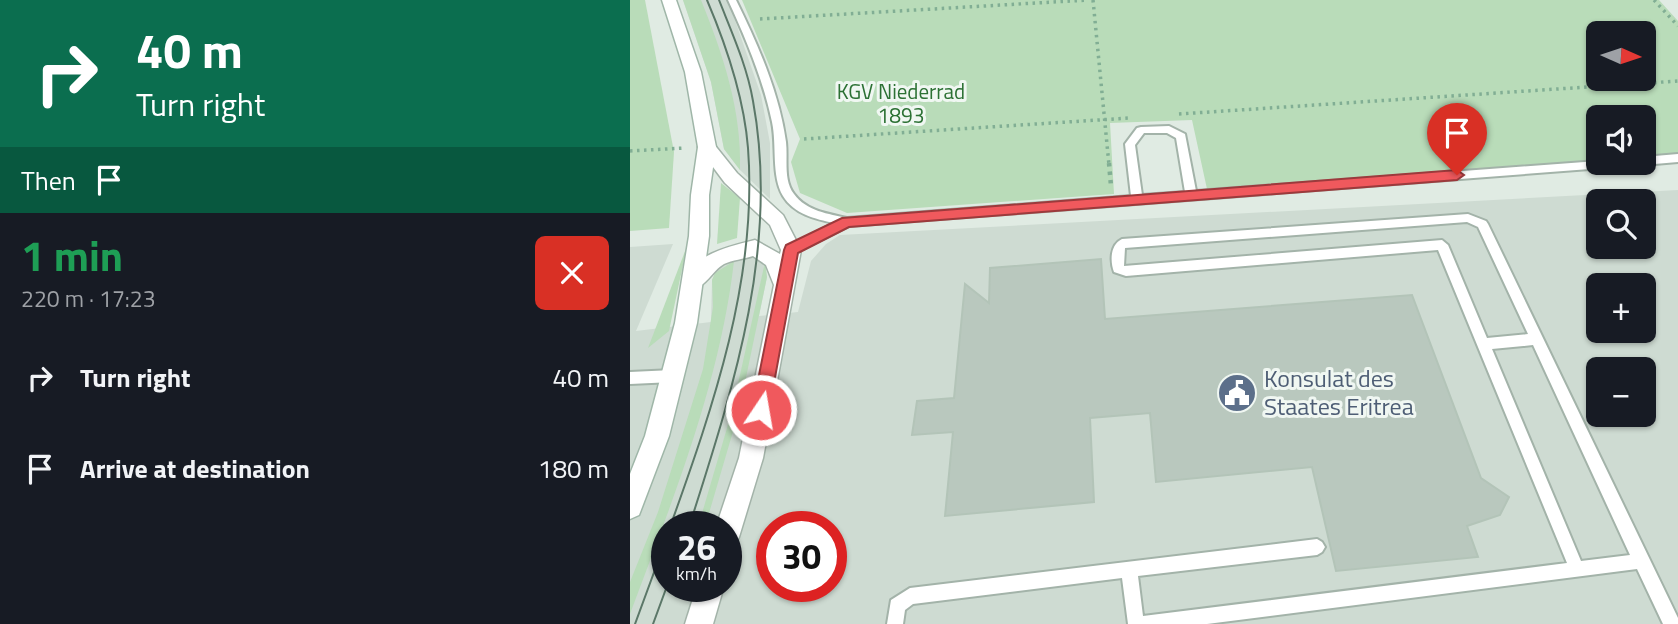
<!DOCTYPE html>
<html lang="en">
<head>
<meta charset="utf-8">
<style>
  :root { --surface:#171b24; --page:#20242c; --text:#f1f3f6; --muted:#9ea1a6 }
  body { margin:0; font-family:"Titillium Web",sans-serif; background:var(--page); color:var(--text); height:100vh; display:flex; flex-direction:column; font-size:26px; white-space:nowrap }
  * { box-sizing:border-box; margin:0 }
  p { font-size:23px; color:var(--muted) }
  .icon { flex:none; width:38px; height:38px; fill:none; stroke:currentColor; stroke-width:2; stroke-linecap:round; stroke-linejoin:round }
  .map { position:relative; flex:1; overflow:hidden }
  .sheet { display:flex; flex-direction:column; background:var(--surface); width:630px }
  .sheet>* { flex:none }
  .top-card { background:#0b6e4f; color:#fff; overflow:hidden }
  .needle { width:46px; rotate:93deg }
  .tools { position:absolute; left:956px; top:21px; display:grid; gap:14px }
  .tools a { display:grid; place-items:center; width:70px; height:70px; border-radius:10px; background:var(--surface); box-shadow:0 2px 5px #0004; font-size:35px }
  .speed { position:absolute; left:21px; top:511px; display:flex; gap:14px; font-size:35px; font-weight:700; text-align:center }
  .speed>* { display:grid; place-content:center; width:91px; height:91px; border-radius:50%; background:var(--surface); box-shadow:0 2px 5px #0004; line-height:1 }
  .speed small { font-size:18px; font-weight:400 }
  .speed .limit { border:10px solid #d22; background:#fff; color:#111 }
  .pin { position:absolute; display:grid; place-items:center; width:60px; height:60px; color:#fff; margin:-72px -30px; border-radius:50% 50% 50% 0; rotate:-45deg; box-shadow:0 0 7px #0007 }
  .pin .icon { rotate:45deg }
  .me { position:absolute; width:77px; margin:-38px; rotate:12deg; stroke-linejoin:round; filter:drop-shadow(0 0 5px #0008) }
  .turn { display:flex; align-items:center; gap:24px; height:147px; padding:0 21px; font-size:32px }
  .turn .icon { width:91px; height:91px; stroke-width:2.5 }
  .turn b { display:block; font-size:49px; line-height:60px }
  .then { display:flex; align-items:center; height:66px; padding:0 21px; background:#0003; gap:14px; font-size:26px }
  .round { display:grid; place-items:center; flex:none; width:74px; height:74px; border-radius:10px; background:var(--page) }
  .summary { display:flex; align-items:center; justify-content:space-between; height:119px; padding:0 21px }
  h1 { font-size:42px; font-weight:700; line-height:52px; color:#1e9e55 }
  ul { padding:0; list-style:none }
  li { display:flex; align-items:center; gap:21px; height:91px; padding:0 21px }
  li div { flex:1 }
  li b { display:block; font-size:26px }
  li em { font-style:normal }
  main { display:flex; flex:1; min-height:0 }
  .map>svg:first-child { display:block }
  .built { fill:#cedbd2; fill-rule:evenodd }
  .green { fill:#b9dcb9; fill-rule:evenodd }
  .building { fill:#b9c8be; stroke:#b3c4b8; stroke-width:2 }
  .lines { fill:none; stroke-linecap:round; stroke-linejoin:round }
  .service-casing { stroke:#a3b3a9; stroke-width:4 }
  .minor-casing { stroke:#a3b3a9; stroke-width:3 }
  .secondary-casing { stroke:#9fb6a8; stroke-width:3 }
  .path-far1 { stroke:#81ae94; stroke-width:3.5; stroke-dasharray:2.5 4.5; stroke-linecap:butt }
  .path { stroke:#81ae94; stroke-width:4.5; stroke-dasharray:3.5 5; stroke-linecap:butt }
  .service { fill:#fff; fill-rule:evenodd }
  .minor { fill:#fff; fill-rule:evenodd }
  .secondary { fill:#fff; fill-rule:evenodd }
  .tram { stroke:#5b7768; stroke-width:2 }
  .route { fill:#f0595d; stroke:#9c3a3c; stroke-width:2 }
  .labels { text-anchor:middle; stroke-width:6; stroke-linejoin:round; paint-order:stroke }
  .far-park-label { font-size:21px; fill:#2c7134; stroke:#f0f7f2 }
  .service-label { font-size:24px; fill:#4e5e75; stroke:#f0f7f2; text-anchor:start }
</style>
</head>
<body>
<main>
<section class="sheet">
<div class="top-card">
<div class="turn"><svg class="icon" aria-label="right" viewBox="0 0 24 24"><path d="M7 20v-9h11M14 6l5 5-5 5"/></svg><div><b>40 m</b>Turn right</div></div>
<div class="then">Then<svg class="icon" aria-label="arrive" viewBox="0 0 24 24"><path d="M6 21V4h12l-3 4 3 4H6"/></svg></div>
</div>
<div class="summary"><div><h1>1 min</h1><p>220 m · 17:23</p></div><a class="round" style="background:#d93025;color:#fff"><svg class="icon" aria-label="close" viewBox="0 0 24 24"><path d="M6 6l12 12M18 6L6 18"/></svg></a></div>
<ul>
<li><svg class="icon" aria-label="right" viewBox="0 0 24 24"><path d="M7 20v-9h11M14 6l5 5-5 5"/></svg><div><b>Turn right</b></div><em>40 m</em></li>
<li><svg class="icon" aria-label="arrive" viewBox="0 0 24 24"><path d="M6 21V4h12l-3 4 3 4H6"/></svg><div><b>Arrive at destination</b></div><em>180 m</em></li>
</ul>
</section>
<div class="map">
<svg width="1048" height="624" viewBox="0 0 1048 624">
  <rect width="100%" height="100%" fill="#e0ebe3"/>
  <g class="built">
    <polygon points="53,0 96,0 99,3 131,95 140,143 140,199 110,170 94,149 81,82"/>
    <path d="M 1048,190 L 1048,624 L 0,624 L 0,247 L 43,244 L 6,331 L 81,322 L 82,280 L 85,273 L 95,263 L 117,256 L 135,262 L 137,277 L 129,316 L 168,312 L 181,261 L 196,244 L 210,235 ZM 968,201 L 1013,201 L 1013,247 L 968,247 ZM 968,285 L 1013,285 L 1013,331 L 968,331 ZM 968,369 L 1013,369 L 1013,415 L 968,415 ZM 37,527 L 96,527 L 96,586 L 37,586 ZM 142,527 L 201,527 L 201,586 L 142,586 Z"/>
  </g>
  <g class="green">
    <polygon points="0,0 15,0 44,152 39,228 0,231"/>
    <path d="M 53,0 L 71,0 C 93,54 112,111 110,170 L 94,149 L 81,82 Z"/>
    <path d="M 112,0 L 1029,0 L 1048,21 L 1048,154 L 1013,157 L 1013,117 L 968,117 L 968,160 L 577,189 L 562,120 L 480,123 L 484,194 L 217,213 L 170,193 L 161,162 L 170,139 ZM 968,33 L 1013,33 L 1013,79 L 968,79 Z"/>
    <polygon points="91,183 110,198 107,238 87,244"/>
    <polygon points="57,246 39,331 18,348"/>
    <path d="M 104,261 C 90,383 43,499 0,614 L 0,582 L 28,512 L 73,369 L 83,307 L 82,280 L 85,273 Z"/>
    <polygon points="135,262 137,277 109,411 75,527 68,527 102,411"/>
  </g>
  <polygon class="building" points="471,259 475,319 782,295 851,478 879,497 870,515 837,526 848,557 706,571 682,467 526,482 520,413 460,418 464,502 315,516 323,432 282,435 287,401 324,398 335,284 359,303 360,268"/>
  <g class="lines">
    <defs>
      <g id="service">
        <path d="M 98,0 L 106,0 C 128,45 149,92 156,142 C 158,159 153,180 164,194 C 176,211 199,214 217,218 L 501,196 L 495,144 L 507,128 L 511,127 L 539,126 L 555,134 L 566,191 L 968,161 L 968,163 L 991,163 L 986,167 L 219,226 L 161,255 L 157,253 L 155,250 L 157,247 L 204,223 C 185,219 164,214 153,196 C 141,176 147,145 142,122 C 133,79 116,39 98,0 ZM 514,133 L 537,133 L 546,138 L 555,192 L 512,195 L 505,145 Z"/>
        <polygon points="1048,154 1048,162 1013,165 1009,163 1013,163 1013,157"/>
        <path d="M 838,214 L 856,221 L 858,224 L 1048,618 L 1048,624 L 1033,624 L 1007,569 L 577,624 L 498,624 L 492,578 L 283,604 L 275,610 L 273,624 L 257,624 L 261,600 L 280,588 L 687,539 L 692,542 L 695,547 L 692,552 L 687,555 L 508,576 L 513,616 L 937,563 L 808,250 L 496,276 L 484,272 C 480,261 480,245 492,239 ZM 837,222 L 848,227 L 898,334 L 857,338 L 818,245 L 812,240 L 494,266 L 495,248 ZM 903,345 L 1000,555 L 951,561 L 862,349 Z"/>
        <polygon points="43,370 48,372 50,376 48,380 43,382 0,384 0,372"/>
      </g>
      <g id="minor">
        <path d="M 77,141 L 83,143 L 107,173 L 153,215 L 171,250 L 133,458 L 109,537 L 105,546 L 96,550 L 96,527 L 86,527 L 109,458 L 144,285 L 136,265 L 123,256 C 114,259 102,260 94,264 C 80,272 74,293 56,287 L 53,281 C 67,253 97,247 125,240 L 150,254 L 151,250 L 140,225 L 95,183 L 68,147 L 71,143 Z"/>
        <polygon points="67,586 94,586 83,624 55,624"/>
      </g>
      <polygon id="secondary" points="32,0 46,0 71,72 86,147 79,195 79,236 67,323 39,436 9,515 0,519 0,474 15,436 45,323 59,236 61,195 68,147 55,72"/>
    </defs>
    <use href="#service" class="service-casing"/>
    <use href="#minor" class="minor-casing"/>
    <use href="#secondary" class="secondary-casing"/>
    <g class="path-far1">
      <polyline points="463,0 479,165"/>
      <polyline points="1024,0 1048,26"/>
      <polyline points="130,19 458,0"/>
      <polyline points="549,114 1048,81"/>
      <polyline points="174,139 499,118"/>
      <polyline points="0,151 54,148"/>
    </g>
    <polyline class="path" points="479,163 481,186"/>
    <use href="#service" class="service"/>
    <use href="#minor" class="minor"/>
    <use href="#secondary" class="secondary"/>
    <g class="tram">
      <path d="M 40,527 C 83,407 128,278 118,148 C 114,97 97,47 77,0"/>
      <path d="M 59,527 C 103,389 150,247 123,101 C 117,66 102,33 89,0"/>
      <polyline points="5,624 37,537"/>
      <polyline points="23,624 37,586"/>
    </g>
  </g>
  <polygon class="route" points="827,170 834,175 827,180 219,227 168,253 139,410 137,416 131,418 125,416 122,410 154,250 156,245 212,218"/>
  <defs>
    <symbol id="civic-disc" viewBox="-11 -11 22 22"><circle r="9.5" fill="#5c6f8a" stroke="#f0f7f2"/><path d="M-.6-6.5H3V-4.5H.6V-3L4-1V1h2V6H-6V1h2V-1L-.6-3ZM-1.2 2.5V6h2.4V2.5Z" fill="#fff"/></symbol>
  </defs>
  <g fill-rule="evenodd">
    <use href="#civic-disc" x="585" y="371" width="44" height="44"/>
  </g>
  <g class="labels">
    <g class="far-park-label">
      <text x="271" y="99">KGV Niederrad<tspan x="271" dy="24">1893</tspan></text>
    </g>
    <g class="service-label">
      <text x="634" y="387">Konsulat des<tspan x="634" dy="28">Staates Eritrea</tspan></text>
    </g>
  </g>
</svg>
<div class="tools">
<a><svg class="needle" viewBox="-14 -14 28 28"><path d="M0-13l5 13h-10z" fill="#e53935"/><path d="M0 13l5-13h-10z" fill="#9ea1a6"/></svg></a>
<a><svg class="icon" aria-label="sound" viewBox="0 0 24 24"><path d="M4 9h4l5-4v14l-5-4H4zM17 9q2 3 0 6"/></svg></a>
<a><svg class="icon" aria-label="search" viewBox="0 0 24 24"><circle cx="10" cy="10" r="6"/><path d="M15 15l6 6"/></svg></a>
<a>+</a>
<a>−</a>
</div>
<div class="speed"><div>26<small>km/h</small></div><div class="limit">30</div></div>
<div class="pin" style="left:827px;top:175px;background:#d93025"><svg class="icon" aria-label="arrive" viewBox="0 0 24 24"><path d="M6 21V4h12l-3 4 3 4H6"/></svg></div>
<svg class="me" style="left:131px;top:410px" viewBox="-20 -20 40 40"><circle r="17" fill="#f0595d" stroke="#fff" stroke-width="3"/><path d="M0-11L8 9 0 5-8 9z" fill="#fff"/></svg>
</div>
</main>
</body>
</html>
